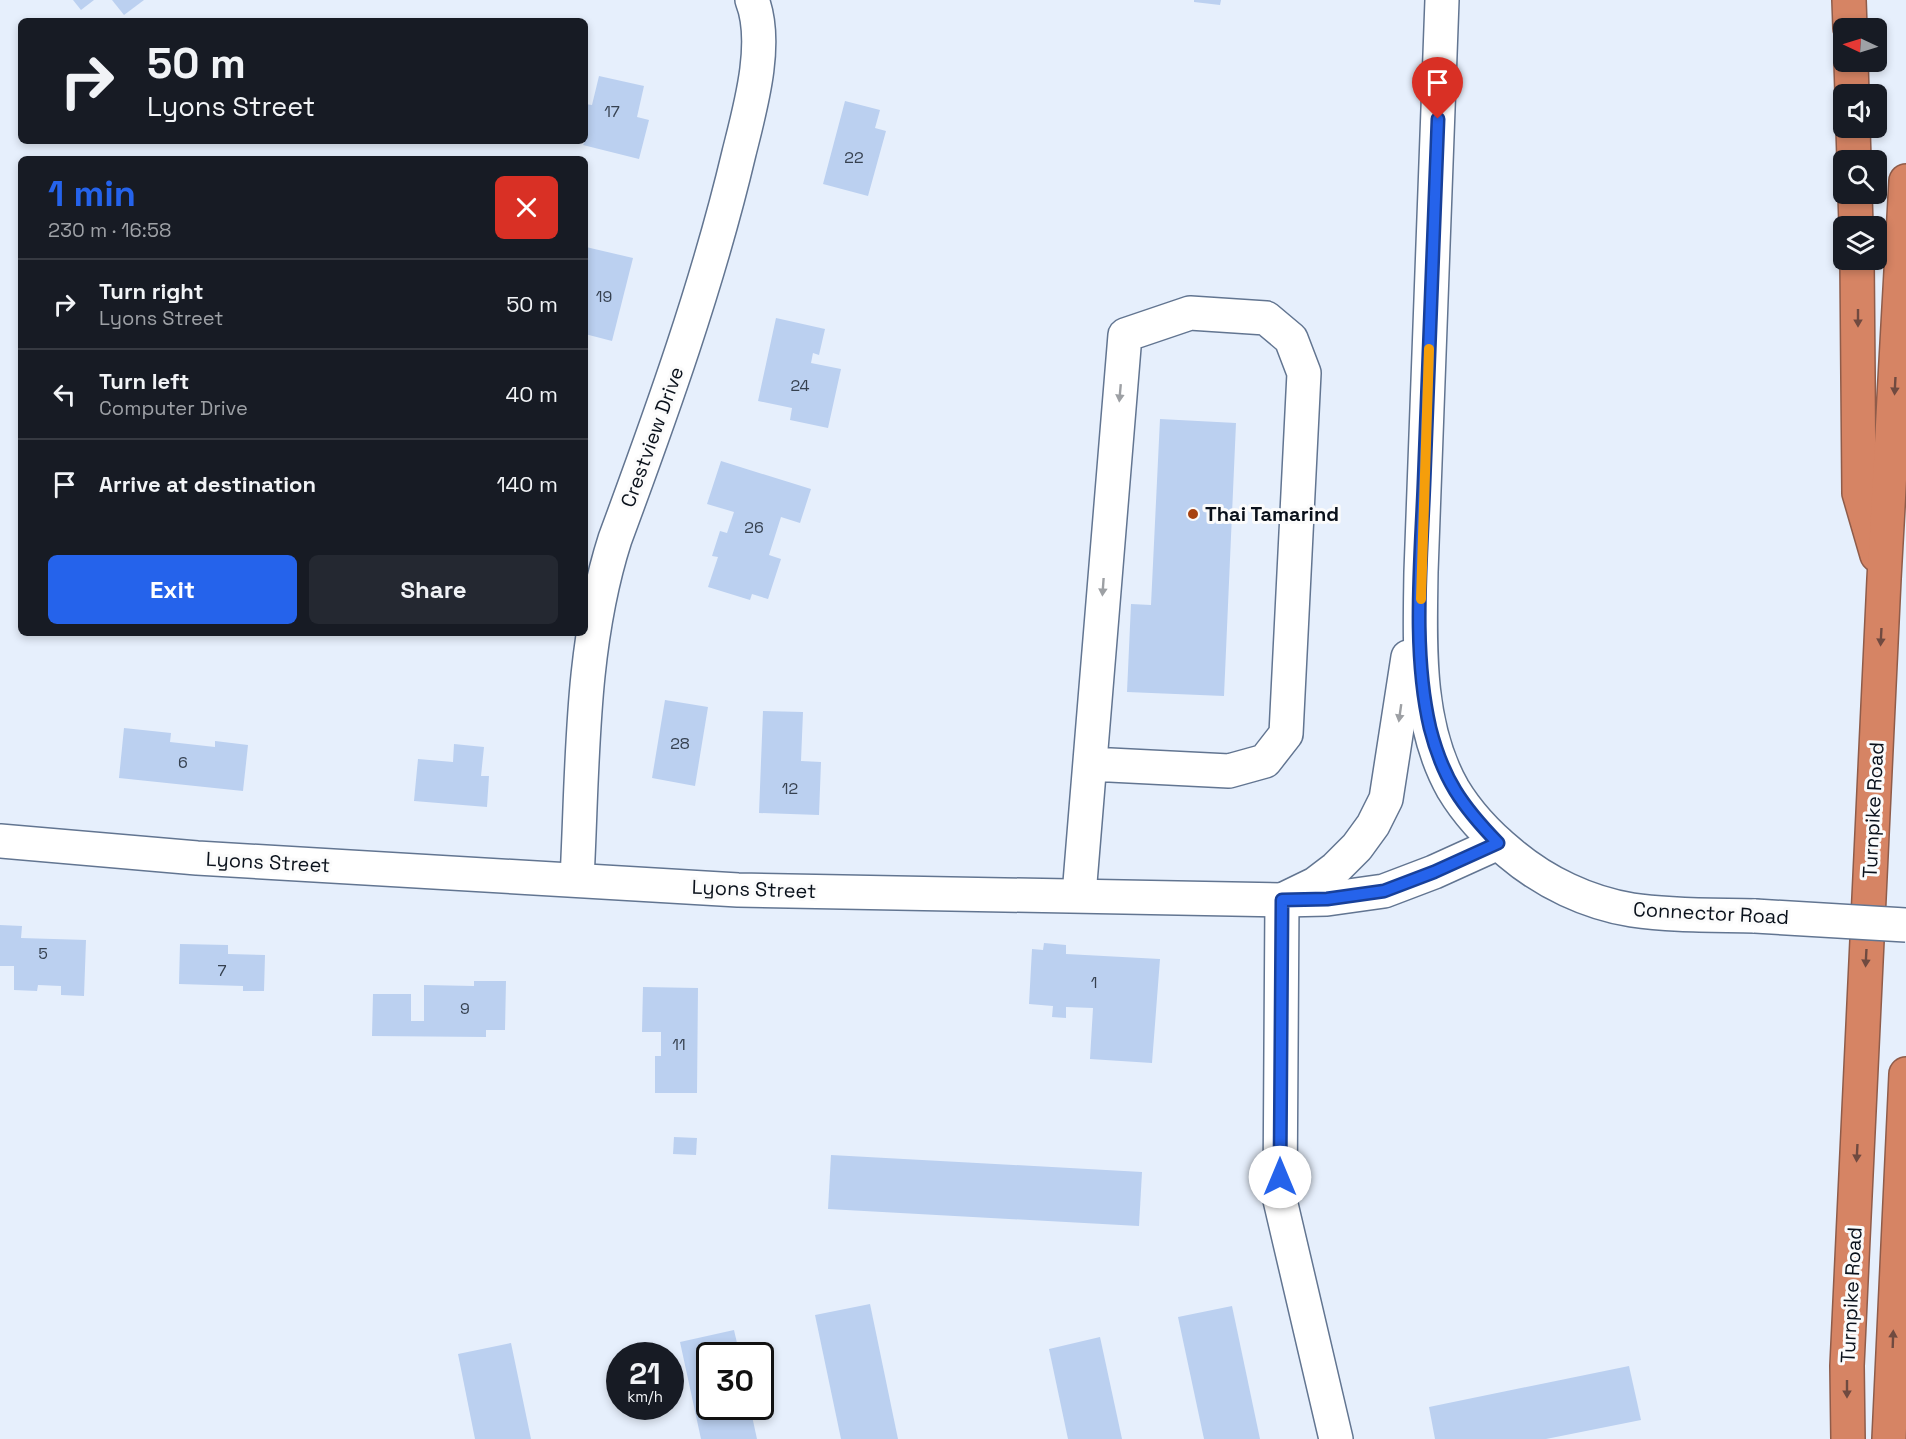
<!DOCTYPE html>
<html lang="en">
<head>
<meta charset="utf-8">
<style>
  :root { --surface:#171b24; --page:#242831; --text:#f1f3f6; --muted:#9ea1a6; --line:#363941; --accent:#2563eb }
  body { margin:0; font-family:"Space Grotesk",sans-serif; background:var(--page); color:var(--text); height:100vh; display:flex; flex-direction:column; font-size:22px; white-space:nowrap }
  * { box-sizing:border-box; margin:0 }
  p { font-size:20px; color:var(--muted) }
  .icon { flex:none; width:33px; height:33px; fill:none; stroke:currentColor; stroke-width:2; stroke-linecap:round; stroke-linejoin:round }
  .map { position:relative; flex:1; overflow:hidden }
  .side { position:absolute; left:18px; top:156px; width:570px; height:480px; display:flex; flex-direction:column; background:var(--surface); border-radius:9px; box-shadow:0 3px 9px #0003 }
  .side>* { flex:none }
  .top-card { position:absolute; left:18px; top:18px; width:570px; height:126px; border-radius:9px; box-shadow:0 3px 9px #0003; background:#171b24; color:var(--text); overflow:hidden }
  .needle { width:39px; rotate:274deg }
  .fabs { position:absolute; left:1833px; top:18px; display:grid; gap:12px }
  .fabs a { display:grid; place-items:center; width:54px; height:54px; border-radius:9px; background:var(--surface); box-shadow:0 3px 9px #0003; font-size:30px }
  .speed { position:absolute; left:606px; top:1342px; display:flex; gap:12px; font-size:30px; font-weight:700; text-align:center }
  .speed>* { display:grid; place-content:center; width:78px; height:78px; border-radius:50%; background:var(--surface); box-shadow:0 3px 9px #0003; line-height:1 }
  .speed small { font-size:15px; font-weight:400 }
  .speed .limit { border:3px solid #111; border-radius:9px; background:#fff; color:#111 }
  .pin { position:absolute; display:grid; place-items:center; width:51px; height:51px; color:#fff; margin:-62px -26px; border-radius:50% 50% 50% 0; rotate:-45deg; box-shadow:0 0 6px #0007 }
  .pin .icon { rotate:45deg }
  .me { position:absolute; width:66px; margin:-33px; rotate:0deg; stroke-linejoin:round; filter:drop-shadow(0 0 4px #0008) }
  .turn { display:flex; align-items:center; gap:21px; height:126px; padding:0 30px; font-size:27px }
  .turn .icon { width:78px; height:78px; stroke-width:2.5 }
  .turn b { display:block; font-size:42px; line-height:51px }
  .round { display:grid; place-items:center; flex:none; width:63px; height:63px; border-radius:9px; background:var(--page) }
  .overview { display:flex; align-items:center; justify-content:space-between; height:102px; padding:0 30px }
  h1 { font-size:36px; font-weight:700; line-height:45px; color:var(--accent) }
  .primary-button { display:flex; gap:12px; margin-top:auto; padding:12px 30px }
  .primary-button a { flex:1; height:69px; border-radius:9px; background:var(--accent); color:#fff; font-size:24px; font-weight:700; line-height:69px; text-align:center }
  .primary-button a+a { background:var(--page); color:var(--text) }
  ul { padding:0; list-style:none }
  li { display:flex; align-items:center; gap:18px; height:90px; padding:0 30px; border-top:2px solid var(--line) }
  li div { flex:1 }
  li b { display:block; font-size:22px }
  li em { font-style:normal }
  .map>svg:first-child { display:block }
  .building { fill:#bbd0f0 }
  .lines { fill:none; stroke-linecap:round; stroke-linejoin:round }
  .minor-casing { stroke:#627591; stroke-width:36 }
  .highway-casing { stroke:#8f5c4a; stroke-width:36 }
  .minor { stroke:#fff; stroke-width:33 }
  .highway { stroke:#d68464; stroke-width:33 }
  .minor-bridge-casing { stroke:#627591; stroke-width:36; stroke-linecap:butt }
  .minor-bridge { stroke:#fff; stroke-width:33 }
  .oneway { fill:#704a40 }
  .oneway2 { fill:#9da0a4 }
  .route-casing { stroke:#184099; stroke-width:15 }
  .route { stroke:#2563eb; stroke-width:10 }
  .slow { stroke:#f59e0b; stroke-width:10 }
  .poi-dot { fill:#a74210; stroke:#fbfbfb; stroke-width:2 }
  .labels { text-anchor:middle; stroke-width:6; stroke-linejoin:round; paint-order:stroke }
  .number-label { font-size:16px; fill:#364150 }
  .street-label { font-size:20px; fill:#0a111b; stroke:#fbfbfb }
  .poi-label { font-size:20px; font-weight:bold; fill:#0a111b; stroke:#fbfbfb; text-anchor:start }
</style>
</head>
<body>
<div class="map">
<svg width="1906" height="1439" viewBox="0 0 1906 1439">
  <rect width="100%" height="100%" fill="#e6effc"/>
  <g class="building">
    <polygon points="73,0 94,0 81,10"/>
    <polygon points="112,0 144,0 124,15"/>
    <polygon points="1194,0 1221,0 1220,5 1194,2"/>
    <polygon points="599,76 644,86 637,117 649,120 639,159 583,145 585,141 585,104 592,105"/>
    <polygon points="845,101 880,110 875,128 886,131 868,196 823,184"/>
    <polygon points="586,247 633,258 612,341 585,334"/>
    <polygon points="776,318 825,329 819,355 813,353 811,363 841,369 828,428 790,420 792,408 758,401"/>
    <polygon points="1160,419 1236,423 1224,696 1127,692 1131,604 1151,605"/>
    <polygon points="721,461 811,489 800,523 781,517 769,555 781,559 768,599 752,594 750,600 708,587 718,557 712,556 720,531 727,533 734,512 707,504"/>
    <polygon points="665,700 708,707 695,786 652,778"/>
    <polygon points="763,711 803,712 801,761 821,762 819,815 759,813"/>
    <polygon points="124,728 171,733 170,742 215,747 215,741 248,745 243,791 119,778"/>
    <polygon points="454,744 484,747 481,776 489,776 487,807 414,801 418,759 453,762"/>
    <polygon points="0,925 22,926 21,938 86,940 84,996 61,995 61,986 38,985 37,991 14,990 14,966 0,966"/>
    <polygon points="1044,943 1066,945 1066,954 1160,959 1152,1063 1090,1059 1093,1008 1066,1007 1066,1018 1052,1017 1053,1006 1029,1004 1032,949 1043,950"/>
    <polygon points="180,944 228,945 228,954 265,955 264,991 243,991 243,986 179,984"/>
    <polygon points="474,981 506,981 505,1030 486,1030 486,1037 372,1036 373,994 411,994 411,1021 424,1021 424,985 474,986"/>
    <polygon points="643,987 698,988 697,1093 655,1093 655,1056 661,1056 661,1032 642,1032"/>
    <polygon points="674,1137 697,1138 696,1155 673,1154"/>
    <polygon points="831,1155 1142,1172 1139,1226 828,1209"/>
    <polygon points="870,1304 898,1439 841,1439 815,1315"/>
    <polygon points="1232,1306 1260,1439 1204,1439 1178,1317"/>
    <polygon points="734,1330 740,1356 710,1356 710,1407 750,1407 757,1439 701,1439 680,1342"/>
    <polygon points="1100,1337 1122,1439 1068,1439 1049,1349"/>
    <polygon points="511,1343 531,1439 475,1439 458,1354"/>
    <polygon points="1629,1366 1641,1420 1546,1439 1435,1439 1429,1407"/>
  </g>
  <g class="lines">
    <defs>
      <g id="minor">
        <path d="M 1442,0 L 1421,572 C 1420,643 1416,724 1453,789 C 1468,814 1488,835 1510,853 C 1544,882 1588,903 1632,910 C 1672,916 1714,915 1755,916"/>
        <polyline points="0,841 197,858 738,890 1282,900 1327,899 1384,891 1434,872 1498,843"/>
        <path d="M 577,879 C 583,766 580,648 615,539 C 662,412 708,284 739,153 C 750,109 769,43 752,0"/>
        <polyline points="1079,895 1125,335 1190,313 1266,318 1291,339 1304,373 1286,734 1265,761 1229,771 1090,764"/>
        <polyline points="1336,1439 1280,1200 1282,900 1315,884 1336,868 1357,847 1373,825 1386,799 1408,657"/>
      </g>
      <g id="highway">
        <polyline points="1849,0 1850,28"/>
        <polyline points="1851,62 1852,94"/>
        <polyline points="1853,128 1854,160"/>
        <polyline points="1855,194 1856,226"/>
        <polyline points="1857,260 1859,493 1877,555"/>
        <polyline points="1848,1439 1847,1366 1884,579 1906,181"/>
        <polyline points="1889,1439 1906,1074"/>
      </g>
    </defs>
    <use href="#minor" class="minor-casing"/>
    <use href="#highway" class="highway-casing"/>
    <use href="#minor" class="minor"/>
    <use href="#highway" class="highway"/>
    <defs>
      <polyline id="minor-bridge" points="1755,916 1906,925"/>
    </defs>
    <use href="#minor-bridge" class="minor-bridge-casing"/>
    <use href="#minor-bridge" class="minor-bridge"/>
  </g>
  <defs><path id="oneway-solid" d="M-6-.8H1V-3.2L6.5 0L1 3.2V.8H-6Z" transform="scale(1.5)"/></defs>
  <g class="oneway">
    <use href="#oneway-solid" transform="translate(1858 318) rotate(90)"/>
    <use href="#oneway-solid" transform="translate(1895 386) rotate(93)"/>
    <use href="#oneway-solid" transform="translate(1881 637) rotate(93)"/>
    <use href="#oneway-solid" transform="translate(1866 958) rotate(93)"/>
    <use href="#oneway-solid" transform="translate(1857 1153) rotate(93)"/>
    <use href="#oneway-solid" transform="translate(1893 1339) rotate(-88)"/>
    <use href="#oneway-solid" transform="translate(1847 1389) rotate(90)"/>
  </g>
  <g class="oneway2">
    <use href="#oneway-solid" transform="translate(1120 393) rotate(95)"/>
    <use href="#oneway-solid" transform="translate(1103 587) rotate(94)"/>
    <use href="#oneway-solid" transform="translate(1400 713) rotate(98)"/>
  </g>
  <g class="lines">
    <defs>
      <path id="route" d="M 1280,1177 L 1282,900 L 1327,899 L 1384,891 L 1434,872 L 1498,843 C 1462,806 1443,779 1430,728 C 1412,651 1421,561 1424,483 C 1429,362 1433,240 1438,119"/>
    </defs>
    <use href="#route" class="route-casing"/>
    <use href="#route" class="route"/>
    <polyline class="slow" points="1421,599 1429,349"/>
  </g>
  <circle class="poi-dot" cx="1193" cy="514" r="6"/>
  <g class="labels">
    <g class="number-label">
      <text x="612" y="117">17</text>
      <text x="854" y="163">22</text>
      <text x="604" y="302">19</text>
      <text x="800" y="391">24</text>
      <text x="754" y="533">26</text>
      <text x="680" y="749">28</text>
      <text x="183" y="768">6</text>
      <text x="790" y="794">12</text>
      <text x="43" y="959">5</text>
      <text x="222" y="976">7</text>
      <text x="1094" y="988">1</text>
      <text x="465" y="1014">9</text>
      <text x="679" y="1050">11</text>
    </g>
    <g class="street-label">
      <text transform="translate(652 437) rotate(-70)" y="7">Crestview Drive</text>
      <text transform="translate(1873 810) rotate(-87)" y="7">Turnpike Road</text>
      <text transform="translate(268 862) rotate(3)" y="7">Lyons Street</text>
      <text transform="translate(754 889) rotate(2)" y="7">Lyons Street</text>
      <text transform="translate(1711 913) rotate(3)" y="7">Connector Road</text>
      <text transform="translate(1851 1295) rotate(-87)" y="7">Turnpike Road</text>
    </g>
    <g class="poi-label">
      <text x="1205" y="521">Thai Tamarind</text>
    </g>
  </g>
</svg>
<div class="fabs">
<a><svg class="needle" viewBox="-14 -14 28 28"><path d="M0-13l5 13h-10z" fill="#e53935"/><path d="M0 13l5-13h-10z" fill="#9ea1a6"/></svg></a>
<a><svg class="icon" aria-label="sound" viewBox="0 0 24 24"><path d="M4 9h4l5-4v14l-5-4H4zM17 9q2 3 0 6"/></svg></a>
<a><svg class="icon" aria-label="search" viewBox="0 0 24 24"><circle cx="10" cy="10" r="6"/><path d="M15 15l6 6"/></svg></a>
<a><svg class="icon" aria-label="layers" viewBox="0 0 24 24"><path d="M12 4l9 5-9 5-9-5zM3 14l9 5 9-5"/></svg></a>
</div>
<div class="speed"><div>21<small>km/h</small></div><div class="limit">30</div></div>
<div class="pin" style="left:1438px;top:119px;background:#d93025"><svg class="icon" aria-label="arrive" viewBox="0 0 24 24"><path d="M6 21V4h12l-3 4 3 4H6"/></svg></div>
<svg class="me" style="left:1280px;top:1177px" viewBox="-20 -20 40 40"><circle r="19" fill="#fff"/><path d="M0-13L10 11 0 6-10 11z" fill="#2563eb"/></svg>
<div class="top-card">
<div class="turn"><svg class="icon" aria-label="right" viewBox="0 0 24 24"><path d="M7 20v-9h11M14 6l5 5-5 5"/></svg><div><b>50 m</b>Lyons Street</div></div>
</div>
<section class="side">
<div class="overview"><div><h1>1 min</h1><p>230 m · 16:58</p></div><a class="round" style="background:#d93025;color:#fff"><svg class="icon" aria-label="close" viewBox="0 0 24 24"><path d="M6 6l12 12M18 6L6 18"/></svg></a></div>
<ul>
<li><svg class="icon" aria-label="right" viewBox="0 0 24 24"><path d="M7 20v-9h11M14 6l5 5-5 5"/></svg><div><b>Turn right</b><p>Lyons Street</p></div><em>50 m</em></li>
<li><svg class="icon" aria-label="left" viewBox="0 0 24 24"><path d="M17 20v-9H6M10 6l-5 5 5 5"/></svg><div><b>Turn left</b><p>Computer Drive</p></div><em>40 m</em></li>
<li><svg class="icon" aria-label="arrive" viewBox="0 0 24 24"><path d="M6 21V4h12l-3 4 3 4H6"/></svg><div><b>Arrive at destination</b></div><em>140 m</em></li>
</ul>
<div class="primary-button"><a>Exit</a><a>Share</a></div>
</section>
</div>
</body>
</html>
